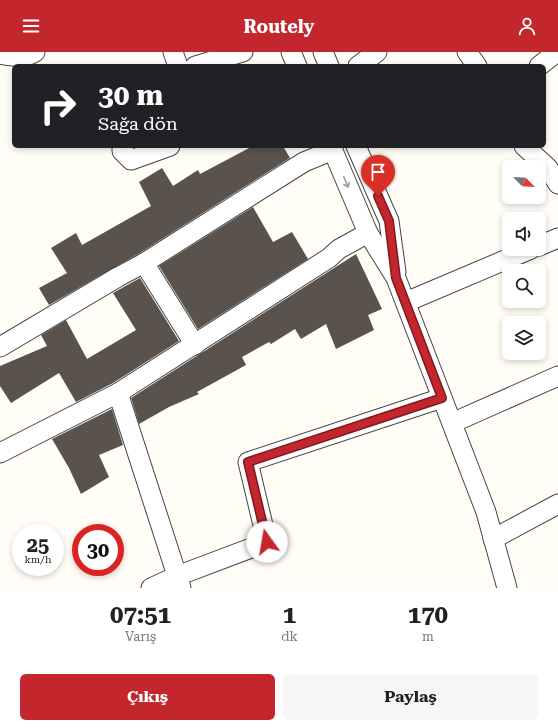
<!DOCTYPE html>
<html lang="tr">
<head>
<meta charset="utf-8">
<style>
  :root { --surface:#fff; --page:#f6f6f6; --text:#222; --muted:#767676; --accent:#c4262e }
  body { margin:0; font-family:"Roboto Serif",serif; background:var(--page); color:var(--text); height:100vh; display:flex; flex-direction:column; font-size:15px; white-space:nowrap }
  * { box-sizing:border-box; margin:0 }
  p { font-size:13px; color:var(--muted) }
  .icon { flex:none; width:22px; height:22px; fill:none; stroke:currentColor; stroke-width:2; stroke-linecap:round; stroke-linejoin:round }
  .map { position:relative; height:536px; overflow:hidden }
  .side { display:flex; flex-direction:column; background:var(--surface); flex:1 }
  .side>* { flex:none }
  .banner { position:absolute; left:12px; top:12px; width:534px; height:84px; border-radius:6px; box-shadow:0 2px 6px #0003; background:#202124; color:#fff; overflow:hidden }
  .needle { width:26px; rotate:115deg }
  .tools { position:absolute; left:502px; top:108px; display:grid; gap:8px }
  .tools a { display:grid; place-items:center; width:44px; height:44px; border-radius:6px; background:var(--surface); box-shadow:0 2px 6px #0003; font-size:20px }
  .speed { position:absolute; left:12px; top:472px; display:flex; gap:8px; font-size:20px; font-weight:700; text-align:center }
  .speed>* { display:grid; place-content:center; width:52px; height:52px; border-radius:50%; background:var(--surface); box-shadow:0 2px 6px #0003; line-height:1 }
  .speed small { font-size:10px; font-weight:400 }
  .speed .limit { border:6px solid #d22; background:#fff; color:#111 }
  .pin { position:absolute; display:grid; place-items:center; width:34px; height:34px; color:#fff; margin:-41px -17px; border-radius:50% 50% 50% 0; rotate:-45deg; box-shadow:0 0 4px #0007 }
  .pin .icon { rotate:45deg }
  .me { position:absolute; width:44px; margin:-22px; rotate:347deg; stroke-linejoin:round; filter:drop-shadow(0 0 3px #0008) }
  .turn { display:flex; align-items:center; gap:14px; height:84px; padding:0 20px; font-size:18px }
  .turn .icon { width:52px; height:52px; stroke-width:2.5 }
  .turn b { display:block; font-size:28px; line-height:34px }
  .eta { display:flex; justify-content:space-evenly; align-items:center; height:68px; text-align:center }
  .eta b { font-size:24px; font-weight:700; line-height:28px }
  .button { display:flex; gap:8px; margin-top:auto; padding:8px 20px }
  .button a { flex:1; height:46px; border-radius:6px; background:var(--accent); color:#fff; font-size:16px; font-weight:700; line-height:46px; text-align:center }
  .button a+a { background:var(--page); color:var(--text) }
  header { display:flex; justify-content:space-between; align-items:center; height:52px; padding:0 20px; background:var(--accent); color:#fff; font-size:18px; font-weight:700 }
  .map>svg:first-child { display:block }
  .building { fill:#5a524d }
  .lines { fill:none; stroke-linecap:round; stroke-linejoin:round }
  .minor-casing { stroke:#444; stroke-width:21 }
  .minor { stroke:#fff; stroke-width:19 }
  .oneway { stroke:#a0a0a0 }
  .route-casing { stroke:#7f191e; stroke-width:10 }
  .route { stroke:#c4262e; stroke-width:7 }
</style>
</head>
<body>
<header><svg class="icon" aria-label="menu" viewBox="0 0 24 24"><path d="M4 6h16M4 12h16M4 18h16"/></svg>Routely<svg class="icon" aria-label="person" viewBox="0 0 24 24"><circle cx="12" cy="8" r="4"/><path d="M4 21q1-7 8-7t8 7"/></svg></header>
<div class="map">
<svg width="558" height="536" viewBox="0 0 558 536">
  <rect width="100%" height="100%" fill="#fffdf5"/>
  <g class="building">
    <polygon points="253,94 283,94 290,106 138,202 49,253 39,236 67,221 51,196 76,181 82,193 151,154 139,130 162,116 173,134 198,118 200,122"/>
    <polygon points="253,155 273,190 292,180 308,207 198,277 159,214"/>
    <polygon points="356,202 382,257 368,263 374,278 336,297 326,272 301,287 295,277 271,292 269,290 242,305 246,313 197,340 199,342 169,355 139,372 131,346"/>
    <polygon points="140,226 179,289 113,331 76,350 59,321 11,351 0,334 0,314 47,294 41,283 66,268 87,307 136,278 113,241"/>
    <polygon points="112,357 123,393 99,403 109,425 81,442 69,416 52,387"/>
  </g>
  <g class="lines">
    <defs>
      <g id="minor">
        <polyline points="173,0 178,14"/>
        <polyline points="291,0 297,14"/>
        <polyline points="323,0 329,14"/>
        <polyline points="467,0 477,14"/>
        <path d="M 0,2 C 10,4 26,7 35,0"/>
        <polyline points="195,14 243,0"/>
        <polyline points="358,14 377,0"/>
        <polyline points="539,14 557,0"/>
        <polyline points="122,94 122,99 131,108 170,94"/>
        <polyline points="331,94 368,181 396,226 486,460 507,536"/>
        <polyline points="356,94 389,169 396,220"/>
        <polyline points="524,94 548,116 558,132"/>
        <polyline points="539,194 558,186"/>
        <polyline points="144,211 195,293"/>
        <polyline points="406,250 531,197"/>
        <polyline points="0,295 118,225 144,211 304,110 333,98"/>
        <polyline points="452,371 558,324"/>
        <polyline points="0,401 118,341"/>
        <polyline points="493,487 558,452"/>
        <polyline points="151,536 177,524 267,490 248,410 442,346"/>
        <polyline points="181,536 118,341 329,206 339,197 368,181"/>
      </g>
    </defs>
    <use href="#minor" class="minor-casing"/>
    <use href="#minor" class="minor"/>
  </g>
  <defs><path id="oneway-shaft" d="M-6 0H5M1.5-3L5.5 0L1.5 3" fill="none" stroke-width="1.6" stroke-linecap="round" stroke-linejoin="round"/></defs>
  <use class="oneway" href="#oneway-shaft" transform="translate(346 130) rotate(67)"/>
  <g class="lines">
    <defs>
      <polyline id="route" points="267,490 248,410 442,346 396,226 389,169 378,144"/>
    </defs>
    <use href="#route" class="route-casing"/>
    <use href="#route" class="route"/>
  </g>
</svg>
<div class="tools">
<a><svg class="needle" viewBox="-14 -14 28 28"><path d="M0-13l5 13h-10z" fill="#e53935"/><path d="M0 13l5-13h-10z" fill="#767676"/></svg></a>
<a><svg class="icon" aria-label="sound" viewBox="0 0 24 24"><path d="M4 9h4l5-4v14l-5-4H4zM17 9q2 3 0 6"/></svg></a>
<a><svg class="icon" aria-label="search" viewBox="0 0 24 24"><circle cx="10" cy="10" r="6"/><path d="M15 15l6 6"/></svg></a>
<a><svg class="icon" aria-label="layers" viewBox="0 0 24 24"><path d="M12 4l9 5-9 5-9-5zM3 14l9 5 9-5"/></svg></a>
</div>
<div class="speed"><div>25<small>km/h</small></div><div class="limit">30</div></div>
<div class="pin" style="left:378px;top:144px;background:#d93025"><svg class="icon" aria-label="arrive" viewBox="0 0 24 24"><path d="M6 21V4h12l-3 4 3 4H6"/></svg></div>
<svg class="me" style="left:267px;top:490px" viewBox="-20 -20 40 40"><circle r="19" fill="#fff"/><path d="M0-13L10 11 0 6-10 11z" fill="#c4262e"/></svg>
<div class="banner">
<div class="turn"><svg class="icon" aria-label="right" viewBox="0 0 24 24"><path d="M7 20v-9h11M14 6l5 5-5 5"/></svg><div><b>30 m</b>Sağa dön</div></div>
</div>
</div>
<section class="side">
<div class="eta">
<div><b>07:51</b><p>Varış</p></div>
<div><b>1</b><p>dk</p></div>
<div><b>170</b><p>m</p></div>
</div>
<div class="button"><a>Çıkış</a><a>Paylaş</a></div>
</section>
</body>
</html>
